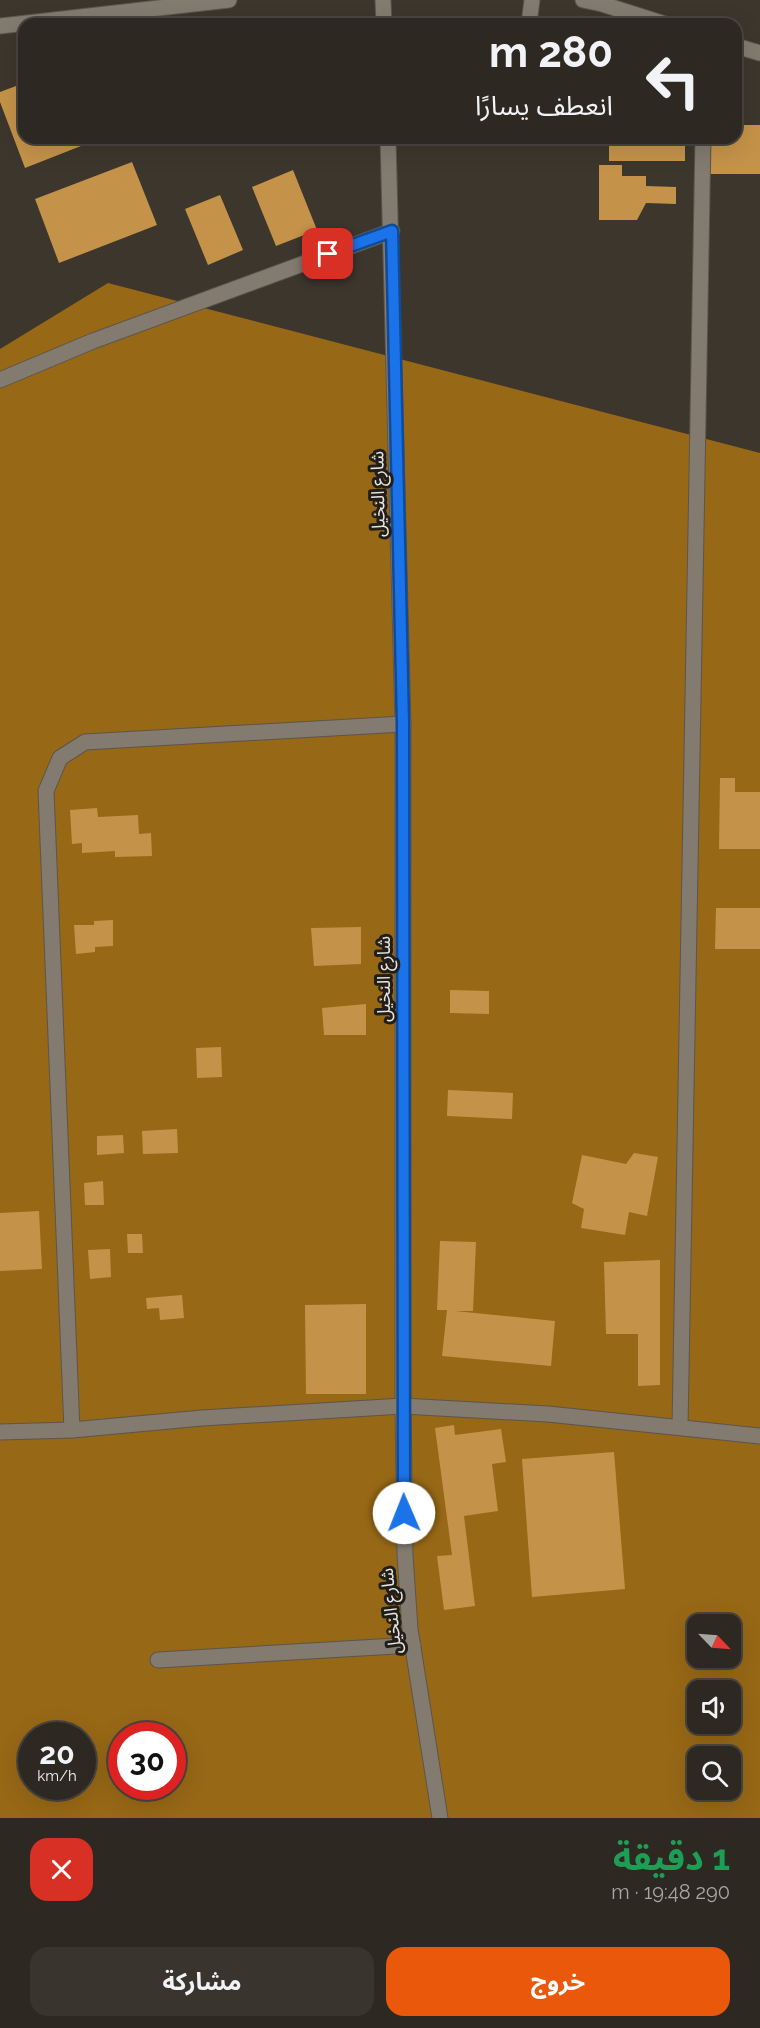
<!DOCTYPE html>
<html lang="ar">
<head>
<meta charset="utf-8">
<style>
  :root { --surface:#2e2822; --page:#3a342f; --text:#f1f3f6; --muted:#a7a6a5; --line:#494440; --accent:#ea580c }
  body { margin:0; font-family:Raleway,"Noto Sans Arabic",sans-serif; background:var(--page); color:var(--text); direction:rtl; height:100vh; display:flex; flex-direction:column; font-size:22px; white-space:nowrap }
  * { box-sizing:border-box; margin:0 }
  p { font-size:20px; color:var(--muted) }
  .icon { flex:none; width:33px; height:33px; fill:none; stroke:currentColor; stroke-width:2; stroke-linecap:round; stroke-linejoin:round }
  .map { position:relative; height:1818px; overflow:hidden; direction:ltr }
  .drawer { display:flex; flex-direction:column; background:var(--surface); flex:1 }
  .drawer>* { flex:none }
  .hud { position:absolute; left:18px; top:18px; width:724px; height:126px; border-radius:18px; box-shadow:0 6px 24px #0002,0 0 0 2px var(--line); direction:rtl; background:#2e2822; color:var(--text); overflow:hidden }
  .needle { width:39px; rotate:115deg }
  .buttons { position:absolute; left:687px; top:1614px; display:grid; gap:12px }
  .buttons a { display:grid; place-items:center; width:54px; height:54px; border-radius:12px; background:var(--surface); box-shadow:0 6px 24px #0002,0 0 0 2px var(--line); font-size:30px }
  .speed { position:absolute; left:18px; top:1722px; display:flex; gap:12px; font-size:30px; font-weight:700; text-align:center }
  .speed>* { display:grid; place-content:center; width:78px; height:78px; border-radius:50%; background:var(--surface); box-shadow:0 6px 24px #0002,0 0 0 2px var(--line); line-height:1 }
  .speed small { font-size:15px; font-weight:400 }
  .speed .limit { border:9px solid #d22; background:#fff; color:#111 }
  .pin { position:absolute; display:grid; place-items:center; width:51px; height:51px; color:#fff; margin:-26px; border-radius:12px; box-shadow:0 3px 9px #0006 }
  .me { position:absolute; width:66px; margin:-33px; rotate:359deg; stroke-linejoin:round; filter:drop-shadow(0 0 4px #0008) }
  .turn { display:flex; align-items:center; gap:21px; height:126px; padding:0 30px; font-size:27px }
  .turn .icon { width:78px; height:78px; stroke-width:2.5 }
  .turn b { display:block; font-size:42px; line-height:51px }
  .round { display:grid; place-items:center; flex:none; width:63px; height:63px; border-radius:18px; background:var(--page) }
  .headline { display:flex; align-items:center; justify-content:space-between; height:102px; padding:0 30px }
  h1 { font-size:36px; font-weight:700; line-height:45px; color:#1e9e55 }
  .primary-button { display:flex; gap:12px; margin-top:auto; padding:12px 30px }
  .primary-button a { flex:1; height:69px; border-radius:18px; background:var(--accent); color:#fff; font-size:24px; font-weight:700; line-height:69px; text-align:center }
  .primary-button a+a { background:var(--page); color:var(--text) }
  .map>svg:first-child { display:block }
  .forest { fill:#976816; fill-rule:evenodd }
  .building { fill:#c49349 }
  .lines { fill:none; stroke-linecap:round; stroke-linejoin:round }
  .minor-casing { stroke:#5b554d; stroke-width:17 }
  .minor { stroke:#837b70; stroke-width:15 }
  .route-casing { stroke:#114b97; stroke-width:15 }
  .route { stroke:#1a73e8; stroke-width:10 }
  .labels { text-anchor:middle; stroke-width:6; stroke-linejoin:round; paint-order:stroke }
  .street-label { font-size:18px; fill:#e8e4de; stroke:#211e1a }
</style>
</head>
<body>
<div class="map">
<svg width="760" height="1818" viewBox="0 0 760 1818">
  <rect width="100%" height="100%" fill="#3d362d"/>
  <path class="forest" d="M 108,283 L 760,453 L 760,1818 L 0,1818 L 0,349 ZM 698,1624 L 730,1624 L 730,1658 L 698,1658 ZM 698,1690 L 730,1690 L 730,1724 L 698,1724 ZM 32,1736 L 82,1736 L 82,1786 L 32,1786 ZM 122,1736 L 172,1736 L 172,1786 L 122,1786 ZM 698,1756 L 730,1756 L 730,1790 L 698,1790 Z"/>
  <g class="building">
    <polygon points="24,83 24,138 77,138 81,146 25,168 0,102 0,92"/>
    <polygon points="736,125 760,125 760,174 703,174 703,138 736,138"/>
    <rect x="609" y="138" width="76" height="23"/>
    <polygon points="132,162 157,225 59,263 35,199"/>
    <polygon points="599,165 622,165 622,176 646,176 646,186 676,187 676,204 646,203 637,220 599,220"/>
    <polygon points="293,170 317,230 276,246 252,187"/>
    <polygon points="220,195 243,250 208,265 185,209"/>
    <polygon points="720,778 735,778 735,792 760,792 760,849 719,849"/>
    <polygon points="97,808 98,817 138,815 139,834 151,833 152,856 115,857 115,851 82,853 82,843 72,844 70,810"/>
    <polygon points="716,908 760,908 760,949 715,949"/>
    <polygon points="113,920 113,946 95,947 95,952 76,954 74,925 94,925 94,921"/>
    <polygon points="361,927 361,964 314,966 311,928"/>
    <polygon points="450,990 489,991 489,1014 450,1013"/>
    <polygon points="366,1004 366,1035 324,1035 322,1008"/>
    <polygon points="221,1047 222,1077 197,1078 196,1048"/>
    <polygon points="448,1090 513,1093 512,1119 447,1116"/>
    <polygon points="177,1129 178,1153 143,1154 142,1131"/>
    <polygon points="123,1135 124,1153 97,1155 97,1136"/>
    <polygon points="634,1153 658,1157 647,1216 629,1212 625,1235 581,1228 584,1209 572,1203 582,1155 626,1164"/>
    <polygon points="103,1181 104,1205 85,1205 84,1183"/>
    <polygon points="39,1211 42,1269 0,1271 0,1213"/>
    <polygon points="127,1234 142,1234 143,1253 128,1253"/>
    <polygon points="440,1241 476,1242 473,1311 455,1311 555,1321 551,1366 442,1356 447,1310 437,1310"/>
    <polygon points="110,1249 111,1277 90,1279 88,1250"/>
    <polygon points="660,1260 660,1385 638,1386 638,1334 606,1334 604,1262"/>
    <polygon points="182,1295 184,1318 160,1320 159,1308 147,1309 146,1298"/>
    <polygon points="366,1304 366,1394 306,1394 305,1305"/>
    <polygon points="454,1425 455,1435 501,1429 506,1462 492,1464 498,1511 464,1516 475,1606 444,1610 437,1556 452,1555 435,1428"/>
    <polygon points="614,1452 625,1589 532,1597 522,1459"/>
  </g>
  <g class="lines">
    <defs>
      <g id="minor">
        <polyline points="383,0 384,24"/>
        <polyline points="583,0 602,4 665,24"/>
        <polyline points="529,24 532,0"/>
        <polyline points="0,26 229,0"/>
        <polyline points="736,46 760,53"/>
        <polyline points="388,138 403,724 403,1406 405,1555 410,1629 440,1818"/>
        <polyline points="0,380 93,341 392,231"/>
        <polyline points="680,1427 703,138"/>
        <polyline points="72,1430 46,791 60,758 85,742 403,724"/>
        <polyline points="0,1432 72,1430 202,1418 403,1406 548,1414 760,1436"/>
        <polyline points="158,1660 413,1645"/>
      </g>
    </defs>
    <use href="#minor" class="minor-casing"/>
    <use href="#minor" class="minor"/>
  </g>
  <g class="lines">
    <defs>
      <polyline id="route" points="328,254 392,231 403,724 404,1513"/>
    </defs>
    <use href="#route" class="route-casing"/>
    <use href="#route" class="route"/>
  </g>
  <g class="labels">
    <g class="street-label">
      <text transform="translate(378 494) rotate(-91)" y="6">شارع النخيل</text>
      <text transform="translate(384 979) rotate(-90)" y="6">شارع النخيل</text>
      <text transform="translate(391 1611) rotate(-96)" y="6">شارع النخيل</text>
    </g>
  </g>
</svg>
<div class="buttons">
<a><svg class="needle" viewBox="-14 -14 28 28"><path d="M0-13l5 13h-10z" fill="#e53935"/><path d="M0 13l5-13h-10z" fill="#a7a6a5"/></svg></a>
<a><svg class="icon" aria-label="sound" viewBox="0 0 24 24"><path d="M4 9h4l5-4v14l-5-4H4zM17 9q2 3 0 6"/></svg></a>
<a><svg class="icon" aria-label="search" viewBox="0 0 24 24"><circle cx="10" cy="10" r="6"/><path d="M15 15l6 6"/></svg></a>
</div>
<div class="speed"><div>20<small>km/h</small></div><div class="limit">30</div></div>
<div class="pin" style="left:328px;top:254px;background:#d93025"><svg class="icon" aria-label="arrive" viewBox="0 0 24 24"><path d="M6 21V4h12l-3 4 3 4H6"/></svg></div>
<svg class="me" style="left:404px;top:1513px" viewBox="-20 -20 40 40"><circle r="19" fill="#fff"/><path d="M0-13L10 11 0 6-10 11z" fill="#1a73e8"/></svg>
<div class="hud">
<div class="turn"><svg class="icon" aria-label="left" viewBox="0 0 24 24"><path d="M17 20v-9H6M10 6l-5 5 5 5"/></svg><div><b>280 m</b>انعطف يسارًا</div></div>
</div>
</div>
<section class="drawer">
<div class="headline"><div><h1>1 دقيقة</h1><p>290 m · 19:48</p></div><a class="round" style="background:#d93025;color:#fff"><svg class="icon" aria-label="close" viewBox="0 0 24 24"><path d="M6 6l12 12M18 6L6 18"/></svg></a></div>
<div class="primary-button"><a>خروج</a><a>مشاركة</a></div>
</section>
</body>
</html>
